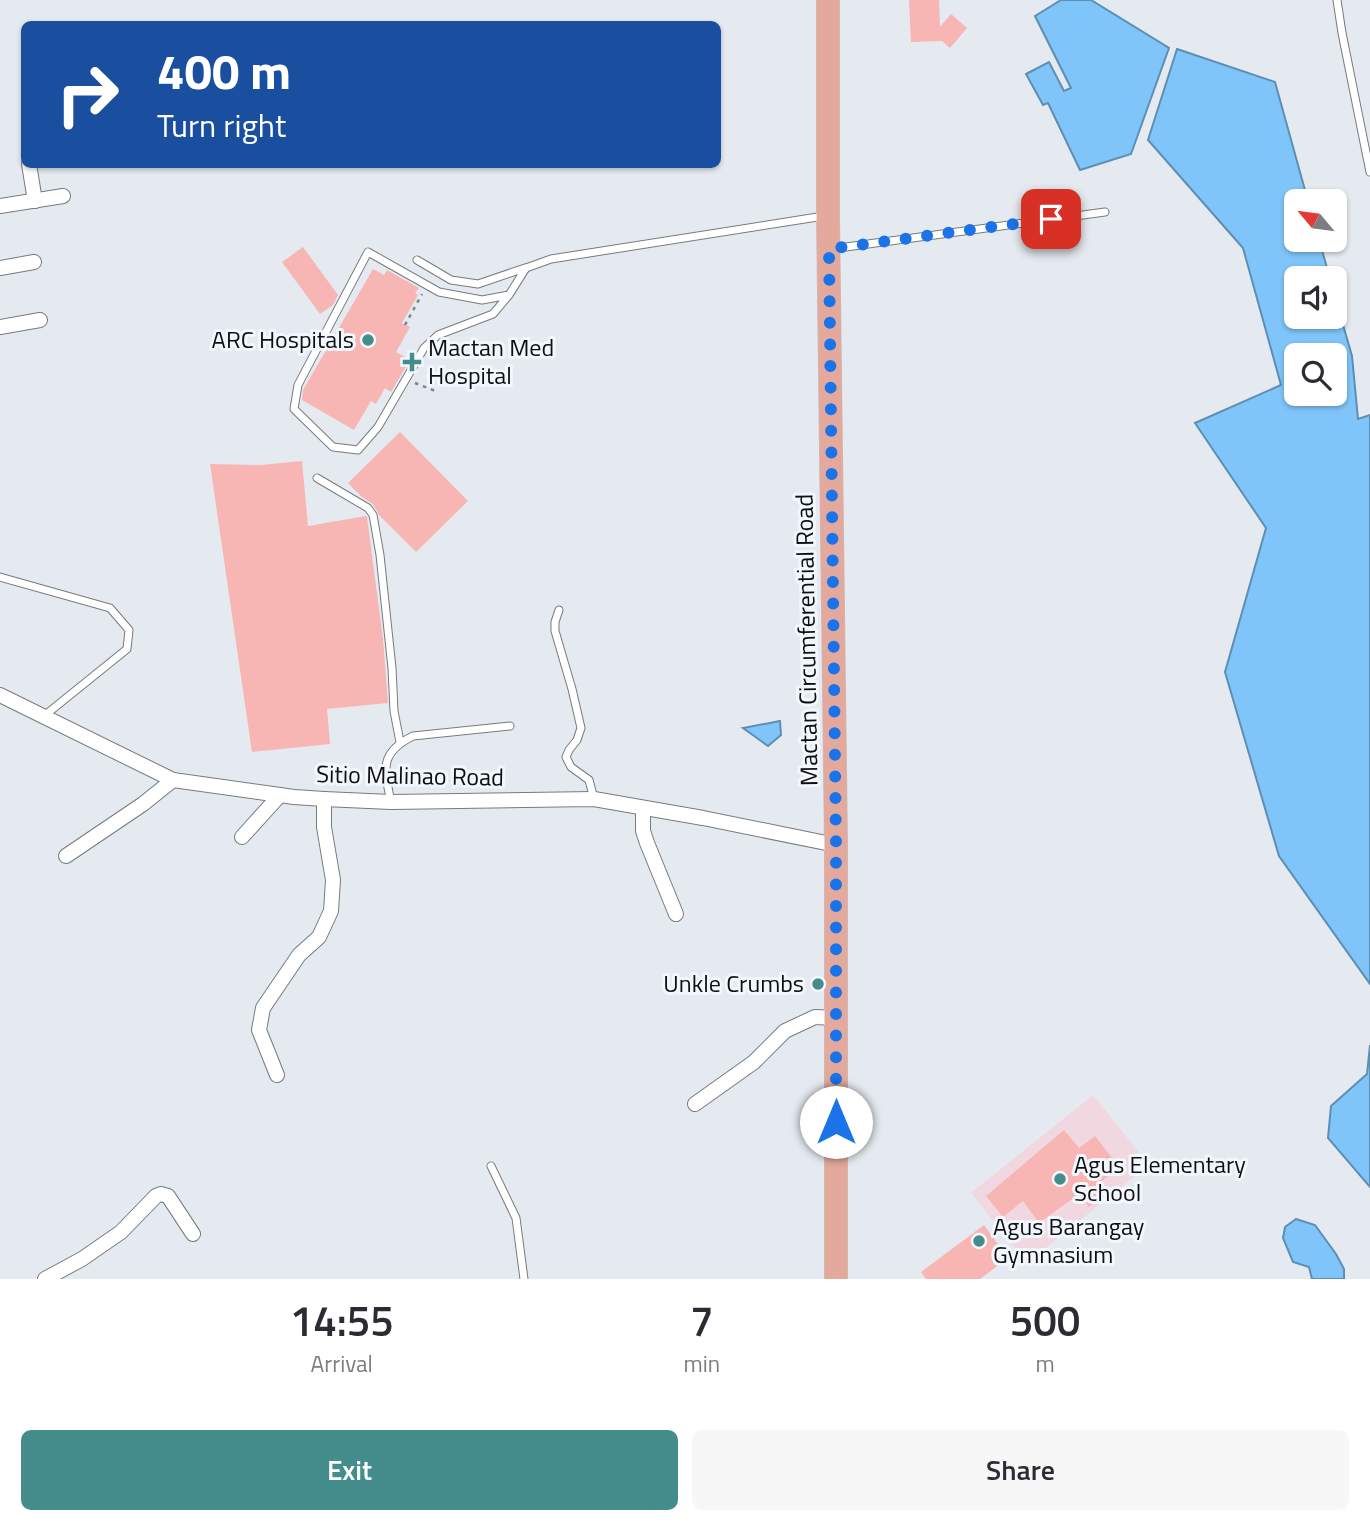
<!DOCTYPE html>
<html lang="en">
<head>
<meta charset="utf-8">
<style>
  :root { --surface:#fff; --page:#f7f7f7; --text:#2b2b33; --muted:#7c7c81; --accent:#458d8d }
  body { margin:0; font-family:"Titillium Web",sans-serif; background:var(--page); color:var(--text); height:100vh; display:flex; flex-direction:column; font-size:26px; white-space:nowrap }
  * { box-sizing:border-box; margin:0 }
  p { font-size:23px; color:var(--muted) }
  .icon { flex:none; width:38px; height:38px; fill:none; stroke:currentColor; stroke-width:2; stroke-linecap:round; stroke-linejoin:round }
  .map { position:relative; height:1279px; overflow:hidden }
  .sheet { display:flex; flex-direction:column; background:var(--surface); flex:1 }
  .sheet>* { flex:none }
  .top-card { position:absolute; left:21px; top:21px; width:700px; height:147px; border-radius:10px; box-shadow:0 2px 5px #0004; background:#1a4fa0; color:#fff; overflow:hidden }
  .needle { width:46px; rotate:299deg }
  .buttons { position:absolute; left:1284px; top:189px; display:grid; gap:14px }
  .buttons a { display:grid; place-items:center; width:63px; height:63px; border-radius:10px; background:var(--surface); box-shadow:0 2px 5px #0004; font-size:35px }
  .pin { position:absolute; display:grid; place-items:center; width:60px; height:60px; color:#fff; margin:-30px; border-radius:14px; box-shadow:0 4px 10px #0006 }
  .me { position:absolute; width:77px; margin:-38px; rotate:0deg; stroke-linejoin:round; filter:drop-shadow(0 0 5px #0008) }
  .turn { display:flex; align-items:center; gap:24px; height:147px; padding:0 21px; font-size:32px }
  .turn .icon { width:91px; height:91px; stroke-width:2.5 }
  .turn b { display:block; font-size:49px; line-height:60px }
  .eta { display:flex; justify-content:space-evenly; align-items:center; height:119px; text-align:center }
  .eta b { font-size:42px; font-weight:600; line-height:49px }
  .action { display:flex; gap:14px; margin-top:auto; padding:14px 21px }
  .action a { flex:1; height:80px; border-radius:10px; background:var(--accent); color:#fff; font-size:28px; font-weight:600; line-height:80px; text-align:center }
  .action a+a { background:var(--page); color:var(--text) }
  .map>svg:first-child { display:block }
  .education { fill:#f1d8e0 }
  .water { fill:#7fc5f9; stroke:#5d8eb3; stroke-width:2; fill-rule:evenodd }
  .building { fill:#f7b6b4 }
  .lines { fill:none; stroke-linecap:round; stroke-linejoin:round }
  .service-casing { stroke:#767b80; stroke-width:9 }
  .minor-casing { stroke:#767b80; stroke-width:16 }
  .primary-casing { stroke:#c5c5c6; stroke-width:24 }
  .path { stroke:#808488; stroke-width:2.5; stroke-dasharray:3.5 5; stroke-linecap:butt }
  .service { stroke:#fff; stroke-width:7 }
  .minor { stroke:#fff; stroke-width:14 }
  .primary { stroke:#e3a99c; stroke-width:23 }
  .route { stroke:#1a73e8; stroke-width:12; stroke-dasharray:0 21.6 }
  .poi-dot { fill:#458d8d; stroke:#f2f7fd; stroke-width:2.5 }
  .labels { text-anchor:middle; stroke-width:6; stroke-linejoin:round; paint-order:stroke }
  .poi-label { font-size:24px; fill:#0d0f11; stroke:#f2f7fd; text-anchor:start }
  .street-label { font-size:24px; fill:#0d0f11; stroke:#f2f7fd }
</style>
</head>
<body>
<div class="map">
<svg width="1370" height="1279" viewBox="0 0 1370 1279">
  <rect width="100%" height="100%" fill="#e5eaf0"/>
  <polygon class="education" points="1093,1095 1149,1165 1027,1263 971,1193"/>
  <g class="water">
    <polygon points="1061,0 1091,0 1169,48 1131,154 1080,170 1048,103 1043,105 1026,74 1049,62 1064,91 1071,88 1035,16"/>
    <path d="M 1177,49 L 1275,82 L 1308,201 L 1297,201 L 1297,240 L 1319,240 L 1330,278 L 1297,278 L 1297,317 L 1335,317 L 1335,297 L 1352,356 L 1358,419 L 1370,415 L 1370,984 L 1279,856 L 1225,672 L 1266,528 L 1195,423 L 1281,385 L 1243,248 L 1148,140 ZM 1335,355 L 1335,394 L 1297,394 L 1297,355 Z"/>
    <polygon points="780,721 781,735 768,746 743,728"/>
    <polygon points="1370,1045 1370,1187 1328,1138 1331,1106 1367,1074"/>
    <polygon points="1296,1219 1315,1225 1336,1254 1344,1269 1344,1279 1312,1279 1309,1267 1293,1262 1283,1238 1285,1227"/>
  </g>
  <g class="building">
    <polygon points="909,0 939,0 940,27 951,14 967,28 950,48 942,41 911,42"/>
    <polygon points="303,247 338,295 333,305 320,314 282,262"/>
    <polygon points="373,269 384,275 387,270 419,288 415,293 418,295 402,323 410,327 396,352 410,360 391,392 385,388 376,404 371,401 354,430 302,400 303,390"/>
    <polygon points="400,432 468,501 416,552 379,515 373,504 362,497 348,483"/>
    <polygon points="302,461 308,526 366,516 367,517 383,639 388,703 327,709 330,744 252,752 210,464 261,465"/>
    <polygon points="1064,1130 1079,1148 1095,1136 1119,1167 1101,1182 1108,1191 1089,1207 1079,1194 1039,1223 1023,1201 1003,1217 986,1196"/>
    <polygon points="984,1225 1008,1258 980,1279 926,1279 921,1272"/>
  </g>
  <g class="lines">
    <defs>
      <g id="service">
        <polyline points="1337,0 1342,33 1370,172"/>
        <polyline points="831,249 1105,212"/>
        <polyline points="417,260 451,280 478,284 525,268"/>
        <polyline points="509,295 482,300 439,292 368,252 298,385 294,409 333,447 358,450 378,427 424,348 438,335 493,314 509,295 526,268 551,259 824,216"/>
        <polyline points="317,478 368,508 373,515 380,555 392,668 394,711 400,742"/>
        <polyline points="0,577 110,608 129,630 127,649 44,716"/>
        <polyline points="559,610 555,622 555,631 572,689 581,728 577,740 569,750 566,757 571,767 589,780 594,799"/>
        <path d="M 391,802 C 384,769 379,753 413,736 L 510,726"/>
        <polyline points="491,1166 516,1218 524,1279"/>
      </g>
      <g id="minor">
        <polyline points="29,164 35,201"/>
        <polyline points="0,206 63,196"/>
        <polyline points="0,268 34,262"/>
        <polyline points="0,327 40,320"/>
        <polyline points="0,695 173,780 294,797 324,799 391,802 594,799 703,818 836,845"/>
        <polyline points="643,808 643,831 647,843 676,914"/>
        <polyline points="242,837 280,795"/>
        <polyline points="66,856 143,804 173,780"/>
        <polyline points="277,1075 259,1030 263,1008 299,955 319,937 331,911 333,880 324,827 324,799"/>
        <polyline points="695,1104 754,1062 785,1031 815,1017 836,1018"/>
        <polyline points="45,1279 82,1259 121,1232 156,1196 161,1194 168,1196 193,1234"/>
      </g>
      <polyline id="primary" points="828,0 828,216 836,845 836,1279"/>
    </defs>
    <use href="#service" class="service-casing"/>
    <use href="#minor" class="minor-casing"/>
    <use href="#primary" class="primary-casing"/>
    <g class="path">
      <polyline points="405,325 422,294"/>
      <polyline points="415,383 438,392"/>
    </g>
    <use href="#service" class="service"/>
    <use href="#minor" class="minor"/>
    <use href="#primary" class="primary"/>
  </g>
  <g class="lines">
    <polyline class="route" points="836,1122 836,845 829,249 1051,219"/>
  </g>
  <g class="poi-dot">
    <circle cx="368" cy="340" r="7"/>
    <path d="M408.5 351.5h7v7h7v7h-7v7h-7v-7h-7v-7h7z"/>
    <circle cx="818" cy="984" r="7"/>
    <circle cx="1060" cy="1179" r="7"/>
    <circle cx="979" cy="1241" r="7"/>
  </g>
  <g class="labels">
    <g class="poi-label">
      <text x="354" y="348" text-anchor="end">ARC Hospitals</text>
      <text x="428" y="356">Mactan Med<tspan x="428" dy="28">Hospital</tspan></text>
      <text x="804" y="992" text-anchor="end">Unkle Crumbs</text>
      <text x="1074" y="1173">Agus Elementary<tspan x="1074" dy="28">School</tspan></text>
      <text x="993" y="1235">Agus Barangay<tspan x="993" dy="28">Gymnasium</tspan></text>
    </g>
    <g class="street-label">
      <text transform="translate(807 640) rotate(-91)" y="8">Mactan Circumferential Road</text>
      <text transform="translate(410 776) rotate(1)" y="8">Sitio Malinao Road</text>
    </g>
  </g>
</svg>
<div class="buttons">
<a><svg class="needle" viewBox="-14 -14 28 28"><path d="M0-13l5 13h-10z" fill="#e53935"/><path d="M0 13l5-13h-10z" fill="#7c7c81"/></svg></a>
<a><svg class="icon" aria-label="sound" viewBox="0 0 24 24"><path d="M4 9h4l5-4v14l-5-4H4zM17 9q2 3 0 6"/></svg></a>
<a><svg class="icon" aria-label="search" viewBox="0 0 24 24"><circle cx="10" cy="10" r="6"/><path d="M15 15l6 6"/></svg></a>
</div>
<div class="pin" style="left:1051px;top:219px;background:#d93025"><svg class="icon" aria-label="arrive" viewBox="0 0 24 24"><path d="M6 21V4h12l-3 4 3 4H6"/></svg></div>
<svg class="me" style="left:836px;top:1122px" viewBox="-20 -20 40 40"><circle r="19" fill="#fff"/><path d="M0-13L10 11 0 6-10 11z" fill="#1a73e8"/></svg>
<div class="top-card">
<div class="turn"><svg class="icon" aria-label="right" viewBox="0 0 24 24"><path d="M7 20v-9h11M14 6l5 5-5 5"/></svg><div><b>400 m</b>Turn right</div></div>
</div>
</div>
<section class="sheet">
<div class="eta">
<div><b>14:55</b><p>Arrival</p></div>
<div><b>7</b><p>min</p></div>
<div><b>500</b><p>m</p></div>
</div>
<div class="action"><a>Exit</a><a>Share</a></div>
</section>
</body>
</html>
